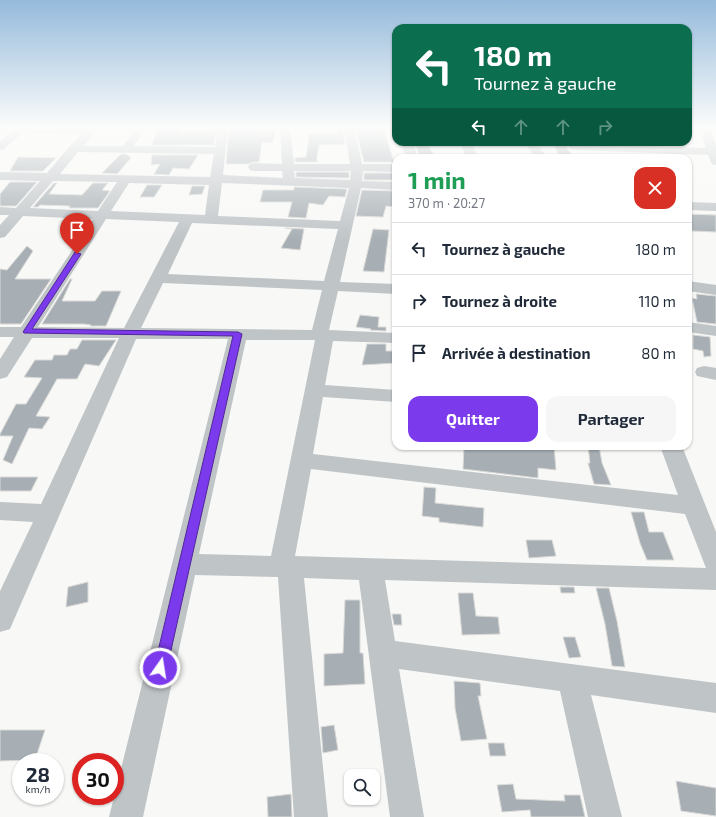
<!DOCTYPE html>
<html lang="fr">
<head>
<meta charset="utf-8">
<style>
  :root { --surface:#fff; --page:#f6f6f7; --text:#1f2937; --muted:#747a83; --line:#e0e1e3; --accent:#7c3aed }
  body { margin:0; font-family:"Exo 2",sans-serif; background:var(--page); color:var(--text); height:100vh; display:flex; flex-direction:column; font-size:15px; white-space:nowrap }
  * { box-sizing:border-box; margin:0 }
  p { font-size:13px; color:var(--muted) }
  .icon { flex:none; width:22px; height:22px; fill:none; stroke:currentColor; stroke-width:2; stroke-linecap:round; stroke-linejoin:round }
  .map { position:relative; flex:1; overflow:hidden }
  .sheet { position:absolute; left:392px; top:154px; width:300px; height:296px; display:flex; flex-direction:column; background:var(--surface); border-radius:12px; box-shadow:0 1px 3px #0004 }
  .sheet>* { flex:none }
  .guide { position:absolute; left:392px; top:24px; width:300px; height:122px; border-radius:12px; box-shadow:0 1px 3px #0004; background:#0b6e4f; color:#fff; overflow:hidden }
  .controls { position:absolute; left:344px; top:769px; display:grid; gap:8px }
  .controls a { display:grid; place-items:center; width:36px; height:36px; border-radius:8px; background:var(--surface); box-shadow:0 1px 3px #0004; font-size:20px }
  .speed { position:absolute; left:12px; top:753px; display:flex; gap:8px; font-size:20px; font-weight:700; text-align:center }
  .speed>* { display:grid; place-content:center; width:52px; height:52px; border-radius:50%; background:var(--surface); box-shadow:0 1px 3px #0004; line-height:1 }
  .speed small { font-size:10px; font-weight:400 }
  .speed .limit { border:6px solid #d22; background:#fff; color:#111 }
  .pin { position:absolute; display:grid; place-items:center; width:34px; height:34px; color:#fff; margin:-41px -17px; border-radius:50% 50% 50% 0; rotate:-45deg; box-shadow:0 0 4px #0007 }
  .pin .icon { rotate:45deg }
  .me { position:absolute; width:44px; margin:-22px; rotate:13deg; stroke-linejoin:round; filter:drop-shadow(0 0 3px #0008) }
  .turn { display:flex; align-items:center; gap:14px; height:84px; padding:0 16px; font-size:18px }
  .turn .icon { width:52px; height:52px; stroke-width:2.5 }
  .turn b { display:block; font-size:28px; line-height:34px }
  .lanes { display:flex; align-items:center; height:38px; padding:0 16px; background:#0003; justify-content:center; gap:20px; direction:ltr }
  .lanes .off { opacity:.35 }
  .round { display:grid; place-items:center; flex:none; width:42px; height:42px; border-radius:12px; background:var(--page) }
  .head { display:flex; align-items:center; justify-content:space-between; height:68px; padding:0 16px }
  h1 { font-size:24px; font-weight:700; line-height:30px; color:#1e9e55 }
  .cta { display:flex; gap:8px; margin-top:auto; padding:8px 16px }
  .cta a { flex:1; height:46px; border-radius:12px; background:var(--accent); color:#fff; font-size:16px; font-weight:700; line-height:46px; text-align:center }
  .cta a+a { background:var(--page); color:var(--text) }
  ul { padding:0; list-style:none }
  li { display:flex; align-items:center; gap:12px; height:52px; padding:0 16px; border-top:1px solid var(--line) }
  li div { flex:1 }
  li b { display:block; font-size:15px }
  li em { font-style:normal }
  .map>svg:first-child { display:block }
  .building { fill:#a7afb4; stroke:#dadad8 }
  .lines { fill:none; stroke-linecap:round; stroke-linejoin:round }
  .minor { fill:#bfc4c7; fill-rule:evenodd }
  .route { fill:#7c3aed; stroke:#51269a }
</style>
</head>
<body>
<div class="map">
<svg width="716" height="817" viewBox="0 0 716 817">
  <rect width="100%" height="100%" fill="#f8f8f6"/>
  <g class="building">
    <polygon points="158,127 182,127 180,132 211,132 212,127 217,127 214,145 152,145"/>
    <polygon points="229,127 258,127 258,130 276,129 273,142 262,143 259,162 254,162 248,164 226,164"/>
    <polygon points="343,127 345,144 319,145 317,157 317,162 295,162 295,158 306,157 309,134 337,133 337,128"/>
    <polygon points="355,127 383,127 394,162 364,162"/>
    <polygon points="426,142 434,155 419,155 415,143"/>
    <polygon points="553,142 565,142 568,145 567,148 572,155 558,154"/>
    <polygon points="121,154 126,154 131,158 117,174 102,173"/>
    <polygon points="152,155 198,155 189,169 173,168 169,175 154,174 160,164 151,165"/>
    <polygon points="18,157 56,158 43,171 10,171"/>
    <polygon points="296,172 349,172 349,178 296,177"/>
    <rect x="364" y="173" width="32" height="7"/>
    <polygon points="10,182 37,182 16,206 0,206 0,194"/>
    <polygon points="54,183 57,183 49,194 82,195 93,183 108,183 102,190 110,191 98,208 69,208 70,206 40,205 38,207 33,207"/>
    <polygon points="147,185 162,185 154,197 140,197"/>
    <polygon points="192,186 205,186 202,194 189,195"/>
    <polygon points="294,187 347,189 345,197 329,196 323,205 309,203 306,218 288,217 292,202 260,202 263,190 294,190"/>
    <polygon points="362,190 396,191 396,207 386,206 383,217 356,216"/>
    <polygon points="688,214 716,215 716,232 692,231"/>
    <polygon points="285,228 304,229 300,250 281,248 292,229"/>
    <polygon points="373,229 389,230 384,272 363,271"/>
    <polygon points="27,246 33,251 15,279 51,279 21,324 0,324 0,269 7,270"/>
    <polygon points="70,279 72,279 62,301 95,301 102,291 121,291 106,326 90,326 91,325 84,324 42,324"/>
    <polygon points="696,294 716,296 716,324 697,322 692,298 697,299"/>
    <polygon points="360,315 379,317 378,327 386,327 386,331 370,330 371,329 356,327"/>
    <polygon points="693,335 710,337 711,356 704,357 703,351 693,349"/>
    <polygon points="82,340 116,340 99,366 85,364 77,379 57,379 36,416 50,417 42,429 29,428 12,464 3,460 13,436 0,436 0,434 16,404 26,404 42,378 24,377 35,360 52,360 54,355 67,355 70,349 77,349"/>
    <polygon points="367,344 386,344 386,351 396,351 396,363 362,365"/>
    <polygon points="464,446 554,446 556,470 538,468 538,478 463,469"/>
    <polygon points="588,446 599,446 602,463 611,485 594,484 588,463 590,463"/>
    <polygon points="0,477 38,477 31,491 0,491"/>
    <polygon points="424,487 436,488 435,503 484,508 483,527 439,522 439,518 422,516"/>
    <polygon points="631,512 644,512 649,532 663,532 674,560 647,560 640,543"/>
    <polygon points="526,540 552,540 556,556 529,558"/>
    <polygon points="88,582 88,602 66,607 68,587"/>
    <polygon points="560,587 574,587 575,593 561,593"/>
    <polygon points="596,588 609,588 617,621 625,667 612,666 605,624"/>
    <polygon points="458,593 473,593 476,616 498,617 500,634 462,635"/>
    <polygon points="345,600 360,600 360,653 363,653 365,684 324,686 324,654 343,653"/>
    <polygon points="392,614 401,614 402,625 394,625"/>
    <polygon points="563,637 575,637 581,657 569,658"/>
    <polygon points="454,681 480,683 481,696 478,696 487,739 461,741 455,708"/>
    <polygon points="334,725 338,750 323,753 321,727"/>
    <polygon points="0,730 45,730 35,760 0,761"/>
    <polygon points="488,743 504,743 506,756 490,756"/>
    <polygon points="676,781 716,788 716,816 681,811"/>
    <polygon points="513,784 516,799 565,801 564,795 580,795 585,817 531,817 530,810 502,812 497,785"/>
    <polygon points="291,794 292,817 268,817 267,797"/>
  </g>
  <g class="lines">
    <g class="minor">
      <path d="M 18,127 L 99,127 L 84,146 L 123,146 L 137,127 L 147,127 L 134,146 L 215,147 L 218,127 L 228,127 L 223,175 L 283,178 L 282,171 L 254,171 L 250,170 L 248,167 L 250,164 L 254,163 L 282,164 L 280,127 L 290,127 L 294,164 L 350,164 L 344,127 L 354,127 L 362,164 L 396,164 L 396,172 L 363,171 L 362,181 L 396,182 L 396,190 L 361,188 L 340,282 L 396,284 L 396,294 L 338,291 L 329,330 L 396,333 L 396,343 L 333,341 L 325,385 L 396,390 L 396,402 L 323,397 L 313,454 L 678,495 L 660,446 L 682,446 L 716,532 L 716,590 L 385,580 L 395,641 L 716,683 L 716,713 L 591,695 L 622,817 L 588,817 L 560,691 L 399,669 L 424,817 L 390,817 L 359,580 L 304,578 L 328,817 L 294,817 L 278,577 L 195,575 L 143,817 L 109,817 L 228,339 L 136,339 L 10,629 L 0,632 L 0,591 L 33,522 L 0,520 L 0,502 L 41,504 L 119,338 L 32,338 L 7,377 L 0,379 L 0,359 L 14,337 L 0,337 L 0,327 L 21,327 L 93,219 L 23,216 L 5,237 L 0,238 L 0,225 L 9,215 L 0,215 L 0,207 L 16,208 L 40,181 L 0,180 L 0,172 L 47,173 L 69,147 L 82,134 L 24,132 L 4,149 L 0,150 L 0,141 ZM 78,152 L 214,154 L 210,177 L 60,174 ZM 294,171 L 351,171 L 350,180 L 295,178 ZM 53,181 L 117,182 L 98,211 L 30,208 ZM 129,183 L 209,185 L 205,215 L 111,211 ZM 222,183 L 349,188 L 340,221 L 218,216 ZM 106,219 L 179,222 L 124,328 L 38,327 ZM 192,223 L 338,229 L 324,281 L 168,274 ZM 163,283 L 322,290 L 312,330 L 141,328 ZM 246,340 L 315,340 L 271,556 L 199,554 ZM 311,469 L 685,514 L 706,568 L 295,556 Z"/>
      <polygon points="699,127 709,127 716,145 716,165 712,164 708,155 574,150 570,149 568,147 570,145 574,144 706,148"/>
      <polygon points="401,142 413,142 418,158 406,158"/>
      <polygon points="459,142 471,142 479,158 467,158"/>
      <polygon points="524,142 536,142 547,158 535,158"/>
      <polygon points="688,202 716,203 716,211 688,210"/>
      <polygon points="688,281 716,285 716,295 688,291"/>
      <polygon points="688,322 716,326 716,336 688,332"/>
      <polygon points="704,366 716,368 716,380 697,376 695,372 697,368"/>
    </g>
  </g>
  <linearGradient id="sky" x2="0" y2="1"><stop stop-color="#95badb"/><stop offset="0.53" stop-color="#fcfcfb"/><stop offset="1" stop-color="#fcfcfb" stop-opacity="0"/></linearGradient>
  <rect width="716" height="241" fill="url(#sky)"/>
  <polygon class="route" points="75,252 81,254 32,329 238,332 242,334 167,668 165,673 160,674 156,673 154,668 233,336 24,333 23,332"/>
</svg>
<div class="controls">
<a><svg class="icon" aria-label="search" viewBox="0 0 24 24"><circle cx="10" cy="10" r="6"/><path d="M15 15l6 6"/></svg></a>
</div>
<div class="speed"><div>28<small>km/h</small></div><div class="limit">30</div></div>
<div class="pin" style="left:77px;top:254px;background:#d93025"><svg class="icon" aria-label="arrive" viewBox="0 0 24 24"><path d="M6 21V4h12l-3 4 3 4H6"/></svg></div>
<svg class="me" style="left:160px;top:668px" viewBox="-20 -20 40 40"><circle r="17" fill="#7c3aed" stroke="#fff" stroke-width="3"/><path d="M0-11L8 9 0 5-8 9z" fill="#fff"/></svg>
<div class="guide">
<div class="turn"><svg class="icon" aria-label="left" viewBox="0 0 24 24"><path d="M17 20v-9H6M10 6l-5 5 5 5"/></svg><div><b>180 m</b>Tournez à gauche</div></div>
<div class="lanes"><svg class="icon" aria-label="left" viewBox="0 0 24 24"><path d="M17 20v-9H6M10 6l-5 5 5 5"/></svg><svg class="icon off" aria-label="ahead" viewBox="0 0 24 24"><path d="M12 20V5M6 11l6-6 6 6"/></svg><svg class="icon off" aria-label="ahead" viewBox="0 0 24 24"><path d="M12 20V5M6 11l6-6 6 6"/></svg><svg class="icon off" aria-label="right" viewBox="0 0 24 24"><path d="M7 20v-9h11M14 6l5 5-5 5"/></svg></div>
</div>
<section class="sheet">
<div class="head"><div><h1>1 min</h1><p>370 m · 20:27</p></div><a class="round" style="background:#d93025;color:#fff"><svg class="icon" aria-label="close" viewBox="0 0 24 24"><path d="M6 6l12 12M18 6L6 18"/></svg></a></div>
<ul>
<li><svg class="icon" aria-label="left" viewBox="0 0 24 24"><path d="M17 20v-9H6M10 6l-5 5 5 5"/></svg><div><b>Tournez à gauche</b></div><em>180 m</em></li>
<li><svg class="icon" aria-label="right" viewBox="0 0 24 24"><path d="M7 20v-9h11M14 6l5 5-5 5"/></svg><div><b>Tournez à droite</b></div><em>110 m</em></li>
<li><svg class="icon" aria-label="arrive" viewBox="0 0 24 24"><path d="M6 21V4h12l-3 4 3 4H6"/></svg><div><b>Arrivée à destination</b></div><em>80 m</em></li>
</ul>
<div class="cta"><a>Quitter</a><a>Partager</a></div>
</section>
</div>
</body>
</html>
